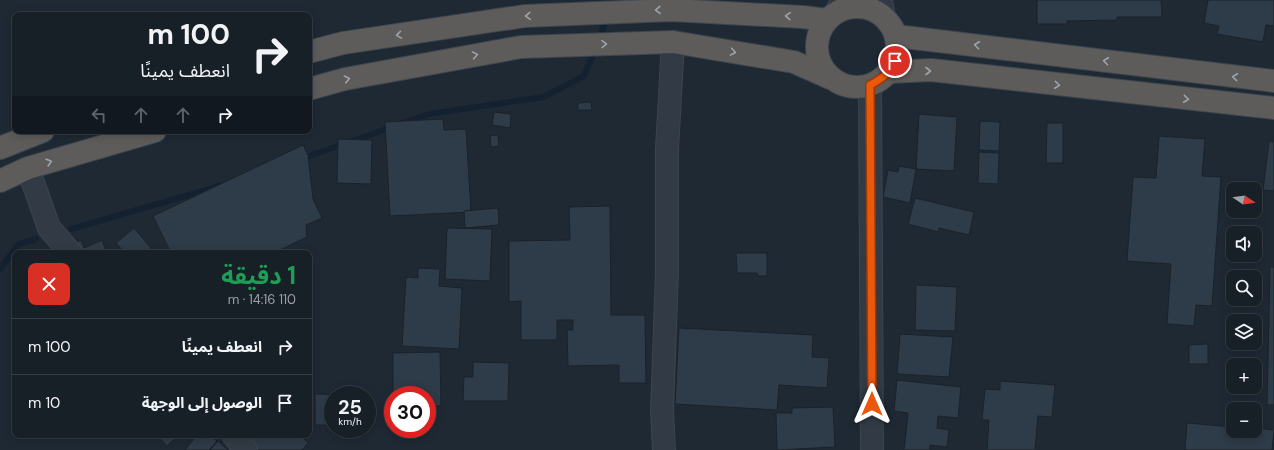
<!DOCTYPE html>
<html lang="ar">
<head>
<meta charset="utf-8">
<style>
  :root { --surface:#171f27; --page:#20272f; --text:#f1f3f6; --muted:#9ea2a7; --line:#363d44 }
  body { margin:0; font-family:"DM Sans","Noto Sans Arabic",sans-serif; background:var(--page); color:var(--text); direction:rtl; height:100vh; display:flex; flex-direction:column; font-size:15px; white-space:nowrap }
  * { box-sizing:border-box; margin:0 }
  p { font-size:13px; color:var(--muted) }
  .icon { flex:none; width:22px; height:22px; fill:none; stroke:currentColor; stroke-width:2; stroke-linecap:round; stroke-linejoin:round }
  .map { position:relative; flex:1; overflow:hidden; direction:ltr }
  .panel { position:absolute; left:12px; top:250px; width:300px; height:188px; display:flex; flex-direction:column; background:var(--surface); border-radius:8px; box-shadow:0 2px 10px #0003,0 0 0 1px var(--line); direction:rtl }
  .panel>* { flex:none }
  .banner { position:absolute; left:12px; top:12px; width:300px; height:122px; border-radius:8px; box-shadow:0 2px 10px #0003,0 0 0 1px var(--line); direction:rtl; background:#171f27; color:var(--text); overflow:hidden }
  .needle { width:26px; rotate:103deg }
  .tools { position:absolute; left:1226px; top:182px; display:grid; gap:8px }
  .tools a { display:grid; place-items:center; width:36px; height:36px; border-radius:8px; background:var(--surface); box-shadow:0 2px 10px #0003,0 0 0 1px var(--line); font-size:20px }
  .speed { position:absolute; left:324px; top:386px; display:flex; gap:8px; font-size:20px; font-weight:700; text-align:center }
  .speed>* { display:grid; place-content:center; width:52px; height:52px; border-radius:50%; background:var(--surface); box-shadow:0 2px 10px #0003,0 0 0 1px var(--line); line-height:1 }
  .speed small { font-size:10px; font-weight:400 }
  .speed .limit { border:6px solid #d22; background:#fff; color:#111 }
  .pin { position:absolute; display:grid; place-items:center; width:34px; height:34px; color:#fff; margin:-17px; border:2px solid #fff; border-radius:50%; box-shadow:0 1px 4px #0007 }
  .me { position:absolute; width:44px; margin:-22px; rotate:0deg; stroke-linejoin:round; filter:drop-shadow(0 0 3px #0008) }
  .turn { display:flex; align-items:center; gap:14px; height:84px; padding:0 16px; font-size:18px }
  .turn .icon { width:52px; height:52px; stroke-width:2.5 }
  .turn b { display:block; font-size:28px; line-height:34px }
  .lanes { display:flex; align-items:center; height:38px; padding:0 16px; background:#0003; justify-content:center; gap:20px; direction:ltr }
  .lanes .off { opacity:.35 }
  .round { display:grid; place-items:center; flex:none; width:42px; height:42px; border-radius:8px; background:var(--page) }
  .summary { display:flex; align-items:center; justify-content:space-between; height:68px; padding:0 16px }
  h1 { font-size:24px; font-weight:700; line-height:30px; color:#1e9e55 }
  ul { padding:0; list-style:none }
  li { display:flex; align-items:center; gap:12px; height:56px; padding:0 16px; border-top:1px solid var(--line) }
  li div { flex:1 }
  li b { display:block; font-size:15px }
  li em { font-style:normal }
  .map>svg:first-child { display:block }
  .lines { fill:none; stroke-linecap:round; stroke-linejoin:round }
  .stream { stroke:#142130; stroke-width:6 }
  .building { fill:#2e3b48; stroke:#1a222b }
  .minor-casing { stroke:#3c444e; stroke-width:24 }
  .tertiary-casing { stroke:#3c444e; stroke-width:24 }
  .trunk-casing { stroke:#3d464f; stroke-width:24 }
  .minor { stroke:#323b45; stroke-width:22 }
  .tertiary { stroke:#323b45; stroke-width:22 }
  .trunk { stroke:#5d5c5a; stroke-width:22 }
  .oneway { stroke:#9ca4ad }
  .route-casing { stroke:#983908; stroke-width:10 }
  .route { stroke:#ea580c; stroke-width:7 }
</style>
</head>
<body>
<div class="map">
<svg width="1274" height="450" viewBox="0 0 1274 450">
  <rect width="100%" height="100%" fill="#1f2934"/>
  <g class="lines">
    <g class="stream">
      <polyline points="602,31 604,25"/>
      <polyline points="403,123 429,114 543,97 584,76 592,57"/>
      <polyline points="301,159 392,127"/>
      <polyline points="71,229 220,186"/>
      <polyline points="0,269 19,244 36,239"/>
    </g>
  </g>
  <g class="building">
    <polygon points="1037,0 1161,0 1162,17 1117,17 1117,20 1067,21 1067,24 1037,24"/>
    <polygon points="1208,0 1274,0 1274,26 1266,25 1263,42 1217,34 1219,26 1204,23"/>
    <polygon points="591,102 592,110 578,110 578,103"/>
    <polygon points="494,112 511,114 510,128 492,125"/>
    <polygon points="919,114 957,117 954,171 916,169"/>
    <polygon points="443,119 444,130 466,129 471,212 390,216 385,122"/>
    <polygon points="980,121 1000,122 999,151 979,150"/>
    <polygon points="1047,123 1063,123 1063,163 1046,163"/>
    <polygon points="498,135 499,146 491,147 490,136"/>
    <polygon points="1159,136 1205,139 1202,176 1221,177 1212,306 1196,305 1194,326 1167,324 1171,264 1127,261 1133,177 1156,178"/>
    <polygon points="338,139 372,140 371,184 337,183"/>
    <polygon points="1269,141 1274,142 1274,191 1263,190"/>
    <polygon points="303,145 308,155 313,199 322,218 306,225 307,237 274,253 171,253 153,216"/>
    <polygon points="979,152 999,153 998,184 978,183"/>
    <polygon points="899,166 916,169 910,203 883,197 888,170 898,172"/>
    <polygon points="915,198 974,212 969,235 939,228 938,232 908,224"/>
    <polygon points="610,206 611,315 645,315 646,383 619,383 619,365 568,366 567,330 573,330 573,320 557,320 557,340 521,340 521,301 509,302 509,241 570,240 569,207"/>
    <polygon points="498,208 499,225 465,228 464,211"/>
    <polygon points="134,228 151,248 146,253 125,253 116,243"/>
    <polygon points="447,228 492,229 490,281 445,279"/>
    <polygon points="81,240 84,248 102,240 107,253 67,253 65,248"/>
    <polygon points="736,253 767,253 767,276 758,276 757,273 737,273"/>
    <polygon points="1270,267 1274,267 1274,405 1267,405"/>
    <polygon points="418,268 440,269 439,286 462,288 459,349 402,346 406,277 418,278"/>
    <polygon points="916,285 957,287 955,331 915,330"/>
    <polygon points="679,328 813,335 812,357 829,358 827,388 779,385 777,410 675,404"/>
    <polygon points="900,334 953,337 949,377 897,374"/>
    <polygon points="1208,344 1208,364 1189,364 1189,345"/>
    <polygon points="440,352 441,406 427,406 427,395 393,395 393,353"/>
    <polygon points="473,362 509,363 508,401 463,401 464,377 473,377"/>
    <polygon points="897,380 961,387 958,418 938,416 937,428 949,430 947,447 930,445 930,450 904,450 908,413 894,411"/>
    <polygon points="1000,381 1055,385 1052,417 1038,416 1035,450 987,450 989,420 982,420 985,389 1000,390"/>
    <polygon points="315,394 365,395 333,395 333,425 315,425"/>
    <polygon points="833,407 835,447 777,450 776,413 792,413 792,408"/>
    <polygon points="1187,423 1233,427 1233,431 1255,431 1255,428 1274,430 1272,450 1185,450"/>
    <polygon points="157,435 179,435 167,446"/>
    <polygon points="197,435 209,435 217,441 209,450 185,450"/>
    <polygon points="241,435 300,435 308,443 302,450 257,450"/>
    <polygon points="218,441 228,450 210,450"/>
  </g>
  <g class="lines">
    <defs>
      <g id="minor">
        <polyline points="870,85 872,450"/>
        <polyline points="28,168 49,228 71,253"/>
        <polyline points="233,435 246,450"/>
        <polyline points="664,450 662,411 667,270 667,149 673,42"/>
      </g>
      <g id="tertiary">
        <polyline points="881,0 884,17"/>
        <polyline points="836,12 843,0"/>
      </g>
      <g id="trunk">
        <circle cx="857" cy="47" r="40"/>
        <polyline points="896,36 1274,81"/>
        <polyline points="309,52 343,43 525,16 671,10 803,17 826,20"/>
        <polyline points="889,72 931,70 1274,108"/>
        <polyline points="309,89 345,79 521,47 673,42 794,62 830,78"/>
        <polyline points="0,148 43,131"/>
        <polyline points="0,181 28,168 155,131"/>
      </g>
    </defs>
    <use href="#minor" class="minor-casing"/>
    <use href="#tertiary" class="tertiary-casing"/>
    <use href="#trunk" class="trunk-casing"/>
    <use href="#minor" class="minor"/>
    <use href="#tertiary" class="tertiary"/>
    <use href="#trunk" class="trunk"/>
  </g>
  <defs><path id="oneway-chevron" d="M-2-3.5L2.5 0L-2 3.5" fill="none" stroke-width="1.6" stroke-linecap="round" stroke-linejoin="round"/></defs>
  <g class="oneway">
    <use href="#oneway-chevron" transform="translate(658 10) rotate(178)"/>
    <use href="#oneway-chevron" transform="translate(528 16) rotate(176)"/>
    <use href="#oneway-chevron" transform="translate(788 16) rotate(-177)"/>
    <use href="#oneway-chevron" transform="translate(399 35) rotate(171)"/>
    <use href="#oneway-chevron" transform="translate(604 44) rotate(-2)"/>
    <use href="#oneway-chevron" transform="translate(977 45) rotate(-173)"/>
    <use href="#oneway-chevron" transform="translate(733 52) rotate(10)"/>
    <use href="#oneway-chevron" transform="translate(475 55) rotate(-10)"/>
    <use href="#oneway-chevron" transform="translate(1106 61) rotate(-173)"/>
    <use href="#oneway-chevron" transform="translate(928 71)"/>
    <use href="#oneway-chevron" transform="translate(1235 77) rotate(-174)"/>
    <use href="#oneway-chevron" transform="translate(347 79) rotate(-12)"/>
    <use href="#oneway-chevron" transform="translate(1057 85) rotate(6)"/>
    <use href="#oneway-chevron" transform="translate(1186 99) rotate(6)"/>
    <use href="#oneway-chevron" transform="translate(49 162) rotate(-17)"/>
  </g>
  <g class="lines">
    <defs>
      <path id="route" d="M 872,404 L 870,85 C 882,79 889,73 895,61"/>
    </defs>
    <use href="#route" class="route-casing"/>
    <use href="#route" class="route"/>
  </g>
</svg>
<div class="tools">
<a><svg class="needle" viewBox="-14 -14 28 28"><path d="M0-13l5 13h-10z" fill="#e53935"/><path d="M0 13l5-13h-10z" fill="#9ea2a7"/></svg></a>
<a><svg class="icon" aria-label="sound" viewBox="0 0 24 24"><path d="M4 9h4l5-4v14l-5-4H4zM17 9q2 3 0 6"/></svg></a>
<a><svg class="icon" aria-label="search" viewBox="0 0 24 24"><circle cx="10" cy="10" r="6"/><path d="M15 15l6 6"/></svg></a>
<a><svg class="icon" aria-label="layers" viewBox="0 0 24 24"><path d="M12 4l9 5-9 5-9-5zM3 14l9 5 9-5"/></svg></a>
<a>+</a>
<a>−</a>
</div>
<div class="speed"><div>25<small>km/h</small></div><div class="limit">30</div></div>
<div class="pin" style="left:895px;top:61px;background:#d93025"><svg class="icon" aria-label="arrive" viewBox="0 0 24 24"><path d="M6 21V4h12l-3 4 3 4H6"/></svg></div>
<svg class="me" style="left:872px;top:404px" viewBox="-20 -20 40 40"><path d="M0-17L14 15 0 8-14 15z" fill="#ea580c" stroke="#fff" stroke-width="4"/></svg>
<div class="banner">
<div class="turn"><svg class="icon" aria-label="right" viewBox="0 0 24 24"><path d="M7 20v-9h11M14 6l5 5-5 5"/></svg><div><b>100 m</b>انعطف يمينًا</div></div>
<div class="lanes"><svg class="icon off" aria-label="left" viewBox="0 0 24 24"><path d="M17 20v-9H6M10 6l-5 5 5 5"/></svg><svg class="icon off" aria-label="ahead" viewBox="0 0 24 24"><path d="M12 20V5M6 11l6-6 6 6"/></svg><svg class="icon off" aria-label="ahead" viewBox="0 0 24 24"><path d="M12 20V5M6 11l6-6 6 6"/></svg><svg class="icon" aria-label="right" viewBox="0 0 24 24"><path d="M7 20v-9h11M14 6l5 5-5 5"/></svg></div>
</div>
<section class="panel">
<div class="summary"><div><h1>1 دقيقة</h1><p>110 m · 14:16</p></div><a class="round" style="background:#d93025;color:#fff"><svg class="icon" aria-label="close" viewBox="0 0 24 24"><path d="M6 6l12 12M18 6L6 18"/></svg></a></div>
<ul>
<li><svg class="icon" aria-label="right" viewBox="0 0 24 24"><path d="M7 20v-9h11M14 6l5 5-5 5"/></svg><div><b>انعطف يمينًا</b></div><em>100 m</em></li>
<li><svg class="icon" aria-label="arrive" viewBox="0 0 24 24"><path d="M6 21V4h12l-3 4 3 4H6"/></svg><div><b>الوصول إلى الوجهة</b></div><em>10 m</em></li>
</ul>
</section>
</div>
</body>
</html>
